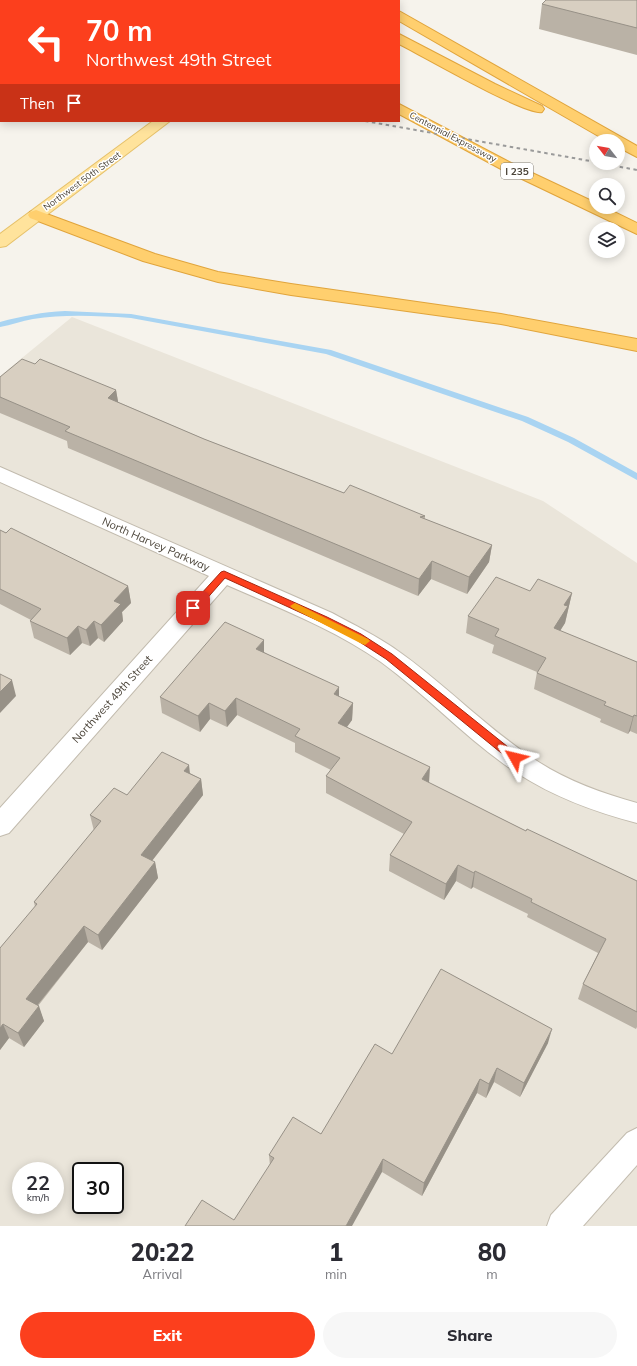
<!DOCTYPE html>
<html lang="en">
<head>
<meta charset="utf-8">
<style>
  :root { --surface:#fff; --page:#f7f7f7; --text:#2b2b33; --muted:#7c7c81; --accent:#fc3f1d }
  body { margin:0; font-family:Mulish,sans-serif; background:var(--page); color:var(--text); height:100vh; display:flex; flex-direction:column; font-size:15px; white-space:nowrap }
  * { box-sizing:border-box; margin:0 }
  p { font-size:13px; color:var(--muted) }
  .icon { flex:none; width:22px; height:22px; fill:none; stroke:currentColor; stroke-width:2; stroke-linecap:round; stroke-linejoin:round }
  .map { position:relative; height:1226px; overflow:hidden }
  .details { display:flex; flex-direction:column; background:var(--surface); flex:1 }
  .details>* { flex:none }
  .top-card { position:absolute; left:0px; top:0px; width:400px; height:122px; box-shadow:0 2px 10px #0003; background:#fc3f1d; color:#fff; overflow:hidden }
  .needle { width:26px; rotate:301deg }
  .fabs { position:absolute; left:589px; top:134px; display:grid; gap:8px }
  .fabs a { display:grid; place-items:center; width:36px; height:36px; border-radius:50%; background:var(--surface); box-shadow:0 2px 10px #0003; font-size:20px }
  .speed { position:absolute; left:12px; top:1162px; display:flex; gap:8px; font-size:20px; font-weight:700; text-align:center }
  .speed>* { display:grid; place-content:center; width:52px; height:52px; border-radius:50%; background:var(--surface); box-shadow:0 2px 10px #0003; line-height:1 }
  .speed small { font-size:10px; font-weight:400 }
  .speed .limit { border:2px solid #111; border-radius:6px; background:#fff; color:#111 }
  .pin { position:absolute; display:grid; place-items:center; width:34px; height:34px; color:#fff; margin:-17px; border-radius:8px; box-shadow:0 2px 6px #0006 }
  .me { position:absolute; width:44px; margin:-22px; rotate:307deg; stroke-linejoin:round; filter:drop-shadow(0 0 3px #0008) }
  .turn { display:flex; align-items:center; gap:14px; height:84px; padding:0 20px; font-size:18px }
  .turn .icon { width:52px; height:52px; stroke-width:2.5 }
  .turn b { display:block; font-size:28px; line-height:34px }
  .then { display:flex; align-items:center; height:38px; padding:0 20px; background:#0003; gap:8px; font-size:15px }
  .eta { display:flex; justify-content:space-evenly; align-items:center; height:68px; text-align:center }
  .eta b { font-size:24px; font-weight:800; line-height:28px }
  .action { display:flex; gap:8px; margin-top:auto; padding:8px 20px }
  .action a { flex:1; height:46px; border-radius:24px; background:var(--accent); color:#fff; font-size:16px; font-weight:800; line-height:46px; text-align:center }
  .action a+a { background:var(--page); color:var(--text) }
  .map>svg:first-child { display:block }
  .residential { fill:#eae5da; fill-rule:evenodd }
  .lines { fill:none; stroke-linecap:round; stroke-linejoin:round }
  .stream { fill:#a9d4f2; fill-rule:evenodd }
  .minor-casing { stroke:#c2bbae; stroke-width:2 }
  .major-casing { stroke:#e6c16a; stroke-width:2 }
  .highway-casing { stroke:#e0a43c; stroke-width:2 }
  .minor { fill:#fff; fill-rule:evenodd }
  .major { fill:#ffe39c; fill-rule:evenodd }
  .highway { fill:#ffcf6e; fill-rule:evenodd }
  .rail { stroke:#9a9a9a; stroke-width:2; stroke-dasharray:3.5 3.5; stroke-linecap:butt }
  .wall { fill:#bab2a6 }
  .shaded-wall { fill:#979187 }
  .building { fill:#d8cfc1; stroke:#979187 }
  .route { fill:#fc3f1d; stroke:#a42913 }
  .slow { fill:#f59e0b }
  .labels { text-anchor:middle; stroke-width:3; stroke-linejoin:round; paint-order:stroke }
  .far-street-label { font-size:9px; fill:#4b4439; stroke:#fff }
  .shield { fill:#fff; stroke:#817c74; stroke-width:1 }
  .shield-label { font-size:10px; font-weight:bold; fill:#4b4439 }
  .street-label { font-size:11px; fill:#4b4439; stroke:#fff }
</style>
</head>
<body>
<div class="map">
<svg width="637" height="1226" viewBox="0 0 637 1226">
  <rect width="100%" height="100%" fill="#f6f3ec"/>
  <path class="residential" d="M 72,317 L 543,501 L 637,563 L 637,1226 L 0,1226 L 0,376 ZM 21,1171 L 55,1171 L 55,1205 L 21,1205 ZM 81,1171 L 115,1171 L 115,1205 L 81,1205 Z"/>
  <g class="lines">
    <g class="stream">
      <polygon points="74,0 80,0 81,1 75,1"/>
      <path d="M 65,311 L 131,314 L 331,350 L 528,417 L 574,438 L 637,473 L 637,480 L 568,442 L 522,421 L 326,354 L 131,318 C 98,316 65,314 33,319 C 22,321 11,325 0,327 L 0,322 C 22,316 43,312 65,311 Z"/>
    </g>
    <defs>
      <g id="minor">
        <path d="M 0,467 L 332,613 C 354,625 377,636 398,651 C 445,684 485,727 534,759 C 565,780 601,793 637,803 L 637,823 C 595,812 554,797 517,773 C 468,741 429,697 381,662 C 334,629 279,608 227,585 L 9,833 L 0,836 L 0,808 L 209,576 L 0,482 Z"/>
        <polygon points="637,1128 637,1165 583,1226 547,1226 551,1215 627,1133"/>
      </g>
      <polygon id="major" points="153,121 170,121 6,246 0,247 0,234"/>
      <g id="highway">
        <polygon points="215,0 229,0 230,1 216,1"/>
        <polygon points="319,0 334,0 335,1 320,1"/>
        <polygon points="370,0 384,0 385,1 371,1"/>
        <polygon points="399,11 637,146 637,157 618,147 618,141 607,141 399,21"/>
        <path d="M 399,34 L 495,84 L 542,106 L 544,109 L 542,112 C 526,116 421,55 399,44 Z"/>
        <polygon points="399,104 511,163 596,203 596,207 604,207 637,223 637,234 501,169 399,114"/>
        <polygon points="36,210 155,254 218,272 291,284 501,314 637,339 637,351 501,324 291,295 218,282 143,261 30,218 28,215 30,212"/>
      </g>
    </defs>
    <use href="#minor" class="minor-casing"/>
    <use href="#major" class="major-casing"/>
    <use href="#highway" class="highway-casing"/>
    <use href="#minor" class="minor"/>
    <use href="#major" class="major"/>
    <use href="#highway" class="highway"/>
    <g class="rail">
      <polyline points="365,121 596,162"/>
      <polyline points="599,163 637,170"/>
    </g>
  </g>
  <g class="wall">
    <polygon points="637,0 637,55 539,29 542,4"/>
    <polygon points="35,364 116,390 118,402 204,439 344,493 425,516 425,519 492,545 489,562 467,594 431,579 418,596 68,448 67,441 0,413 0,377"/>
    <polygon points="0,530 128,586 131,603 122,612 123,621 104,642 98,638 90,646 82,643 70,655 34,638 30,621 31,620 0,604"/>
    <polygon points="530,591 572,593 565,623 560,631 637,662 637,734 630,731 628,734 600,722 601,719 534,689 537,672 492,653 494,645 466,633 468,616"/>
    <polygon points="264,652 339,697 353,703 352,720 347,727 429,783 526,831 637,881 637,1027 636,1029 578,999 583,984 598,953 527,917 528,914 473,887 471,889 456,881 444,900 389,871 390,855 404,834 326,793 326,776 331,770 295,752 295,743 237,715 227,727 210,719 200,732 162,713 160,697"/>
    <polygon points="190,773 201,779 203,795 152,861 155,862 158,878 102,950 88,942 38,1006 44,1021 24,1047 9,1038 0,1050 0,948 35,907 34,902 94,831 90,815 127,795"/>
    <polygon points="548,1043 520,1097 494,1082 486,1098 477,1093 422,1196 382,1172 234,1220 270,1166 269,1155 321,1134 392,1054"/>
  </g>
  <g class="shaded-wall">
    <polygon points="116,390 119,407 108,398"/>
    <polygon points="492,545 489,562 467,594 469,577"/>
    <polygon points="432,561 431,579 418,596 419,579"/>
    <polygon points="128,586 131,603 122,612 123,621 104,642 101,625 114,601"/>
    <polygon points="572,593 565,623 551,645 554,628 564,605"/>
    <polygon points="94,621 98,638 90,646 86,630"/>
    <polygon points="78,626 82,643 70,655 67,638"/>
    <polygon points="264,640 264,657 256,649"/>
    <polygon points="12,680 16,696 0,713 0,692"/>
    <polygon points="339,687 339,704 334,694"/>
    <polygon points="236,698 237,715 227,727 225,711"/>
    <polygon points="209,703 210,719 200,732 198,716"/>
    <polygon points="353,703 352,720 338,739 338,723"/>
    <polygon points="634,715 630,731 628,734 633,717"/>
    <polygon points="189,765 191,782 184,771"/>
    <polygon points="430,767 429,783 422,779"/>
    <polygon points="201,779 203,795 144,871 141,855"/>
    <polygon points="155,862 158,878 102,950 98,935"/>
    <polygon points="458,865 456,881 444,900 446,884"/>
    <polygon points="475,871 473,887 471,889 474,873"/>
    <polygon points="84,926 88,942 31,1013 26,999"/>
    <polygon points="39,1006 44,1021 24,1047 18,1033"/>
    <polygon points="3,1024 9,1038 0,1050 0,1028"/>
    <polygon points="552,1029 548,1043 520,1097 524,1083"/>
    <polygon points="497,1068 494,1082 486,1098 489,1084"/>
    <polygon points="480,1079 477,1093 422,1196 424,1183"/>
    <polygon points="383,1159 382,1172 352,1226 346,1226"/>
  </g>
  <g class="building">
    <polygon points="546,0 637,0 637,28 542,4"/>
    <polygon points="22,359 35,364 40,359 116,390 108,398 204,439 344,493 350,485 425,516 420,517 492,545 469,577 432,561 419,579 65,431 70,427 0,397 0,377"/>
    <polygon points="11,528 128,586 114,601 121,604 101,625 94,621 86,630 78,626 67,638 30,621 41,609 0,589 0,530 6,533"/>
    <polygon points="496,577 530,591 538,579 572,593 564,605 568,606 554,628 637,662 637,716 634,715 633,717 604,705 606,702 537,673 546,658 495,636 499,629 468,616"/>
    <polygon points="225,622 264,640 256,649 339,687 334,694 353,703 338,723 430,767 422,779 526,831 527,829 637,881 637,1012 583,984 606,939 531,902 532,899 475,871 474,873 458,865 446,884 390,855 412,822 326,776 340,758 295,736 300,729 236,698 225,711 209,703 198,716 160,697"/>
    <polygon points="0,674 12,680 0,692"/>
    <polygon points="162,752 189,765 184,771 201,779 141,855 155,862 98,935 84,926 26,999 39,1006 18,1033 3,1024 0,1028 0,948 37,904 34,902 101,821 90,815 114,788 127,795"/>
    <polygon points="441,969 552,1029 524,1083 497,1068 489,1084 480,1079 424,1183 383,1159 346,1226 185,1226 202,1200 234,1220 274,1158 269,1155 293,1117 321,1134 375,1044 392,1054"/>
  </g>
  <polygon class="route" points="224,571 327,617 361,634 392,654 518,755 520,758 518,761 511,761 386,659 355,639 321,622 225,578 196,611 190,611 190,606 221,572"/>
  <polygon class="slow" points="295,603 368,639 370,641 365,645 362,644 292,608 290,606"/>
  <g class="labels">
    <g class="far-street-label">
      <text transform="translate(453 137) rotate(28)" y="3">Centennial Expressway</text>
      <text transform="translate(82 181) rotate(-36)" y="3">Northwest 50th Street</text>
    </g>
    <rect class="shield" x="501" y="163" width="32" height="16" rx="3"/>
    <g class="shield-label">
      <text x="517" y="175">I 235</text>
    </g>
    <g class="street-label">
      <text transform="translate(156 544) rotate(24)" y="4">North Harvey Parkway</text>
      <text transform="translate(112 699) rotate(-48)" y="4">Northwest 49th Street</text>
    </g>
  </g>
</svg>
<div class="fabs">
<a><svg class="needle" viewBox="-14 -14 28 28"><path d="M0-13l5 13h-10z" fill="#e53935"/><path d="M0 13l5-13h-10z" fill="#7c7c81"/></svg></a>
<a><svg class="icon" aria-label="search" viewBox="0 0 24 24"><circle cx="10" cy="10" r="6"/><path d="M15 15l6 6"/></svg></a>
<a><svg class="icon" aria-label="layers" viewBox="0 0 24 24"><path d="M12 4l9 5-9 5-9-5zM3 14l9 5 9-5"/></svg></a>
</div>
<div class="speed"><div>22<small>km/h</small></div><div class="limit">30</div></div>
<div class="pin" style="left:193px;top:608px;background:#d93025"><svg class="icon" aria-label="arrive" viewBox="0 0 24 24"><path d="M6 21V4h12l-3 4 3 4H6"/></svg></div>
<svg class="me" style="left:515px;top:758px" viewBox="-20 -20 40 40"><path d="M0-17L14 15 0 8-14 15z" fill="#fc3f1d" stroke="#fff" stroke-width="4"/></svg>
<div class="top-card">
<div class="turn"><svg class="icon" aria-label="left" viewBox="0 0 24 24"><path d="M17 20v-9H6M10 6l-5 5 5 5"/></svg><div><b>70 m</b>Northwest 49th Street</div></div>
<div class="then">Then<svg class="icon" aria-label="arrive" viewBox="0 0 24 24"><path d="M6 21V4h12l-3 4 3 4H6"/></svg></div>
</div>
</div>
<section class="details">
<div class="eta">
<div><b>20:22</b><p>Arrival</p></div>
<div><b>1</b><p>min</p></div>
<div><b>80</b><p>m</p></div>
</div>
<div class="action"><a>Exit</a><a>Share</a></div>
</section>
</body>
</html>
